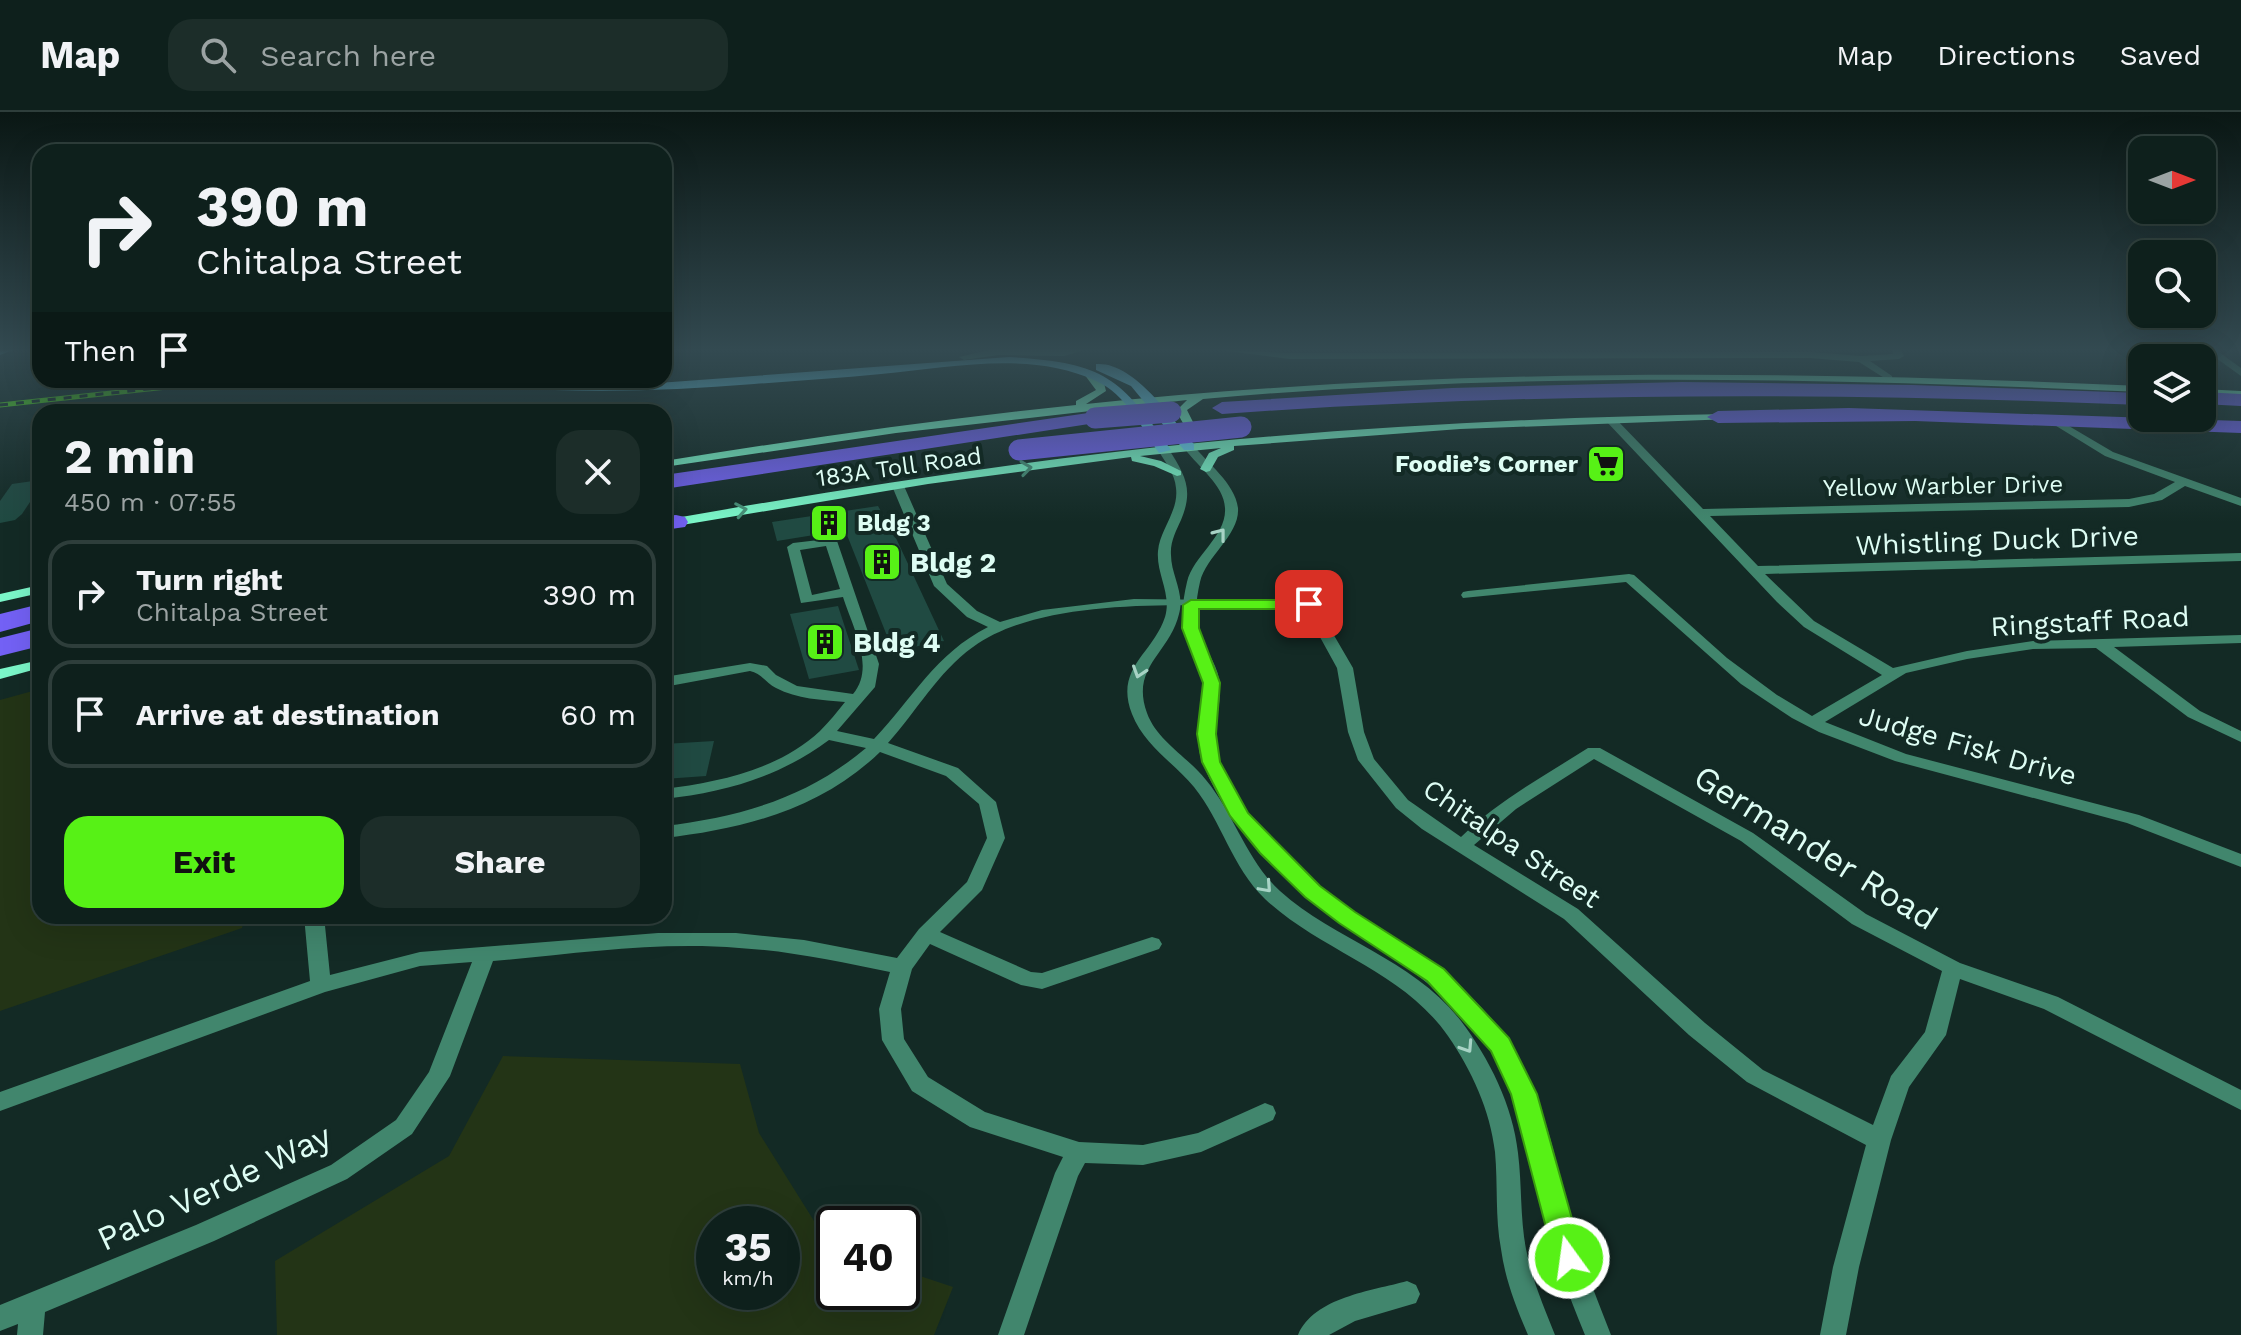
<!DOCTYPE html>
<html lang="en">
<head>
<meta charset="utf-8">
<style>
  :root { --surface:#0e201c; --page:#1c2d29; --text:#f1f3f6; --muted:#9ba3a3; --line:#2e3e3b; --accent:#57f116 }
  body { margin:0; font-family:"Work Sans",sans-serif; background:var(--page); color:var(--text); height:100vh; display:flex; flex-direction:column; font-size:30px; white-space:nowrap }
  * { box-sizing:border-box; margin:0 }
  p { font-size:26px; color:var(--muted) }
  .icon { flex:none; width:44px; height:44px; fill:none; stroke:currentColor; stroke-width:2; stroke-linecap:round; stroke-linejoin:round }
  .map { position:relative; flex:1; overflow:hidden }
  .details { position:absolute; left:32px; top:292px; width:640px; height:520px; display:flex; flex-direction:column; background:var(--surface); border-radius:24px; box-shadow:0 8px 32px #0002,0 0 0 2px var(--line) }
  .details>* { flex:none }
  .top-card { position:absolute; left:32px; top:32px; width:640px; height:244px; border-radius:24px; box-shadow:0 8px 32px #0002,0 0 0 2px var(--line); background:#0e201c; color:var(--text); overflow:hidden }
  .needle { width:52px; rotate:90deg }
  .buttons { position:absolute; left:2128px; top:24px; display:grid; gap:16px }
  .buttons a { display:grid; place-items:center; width:88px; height:88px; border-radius:16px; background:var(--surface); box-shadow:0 8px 32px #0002,0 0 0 2px var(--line); font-size:40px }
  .speed { position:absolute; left:696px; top:1094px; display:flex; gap:16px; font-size:40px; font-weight:700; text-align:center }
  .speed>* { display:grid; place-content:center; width:104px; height:104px; border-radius:50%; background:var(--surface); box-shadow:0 8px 32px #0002,0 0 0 2px var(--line); line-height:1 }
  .speed small { font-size:20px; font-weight:400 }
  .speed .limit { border:4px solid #111; border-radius:12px; background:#fff; color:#111 }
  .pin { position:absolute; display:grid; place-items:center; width:68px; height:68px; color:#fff; margin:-34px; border-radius:16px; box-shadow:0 4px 12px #0006 }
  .me { position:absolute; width:88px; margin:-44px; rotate:346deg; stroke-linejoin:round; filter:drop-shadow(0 0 6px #0008) }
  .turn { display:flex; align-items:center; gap:28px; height:168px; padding:0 32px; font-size:36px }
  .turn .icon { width:104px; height:104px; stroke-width:2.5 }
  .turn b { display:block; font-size:56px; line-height:68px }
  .then { display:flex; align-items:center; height:76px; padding:0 32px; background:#0003; gap:16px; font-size:30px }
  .round { display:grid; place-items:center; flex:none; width:84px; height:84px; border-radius:24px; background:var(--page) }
  .head { display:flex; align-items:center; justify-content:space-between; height:136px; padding:0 32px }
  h1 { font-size:48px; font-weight:700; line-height:60px }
  .button { display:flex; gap:16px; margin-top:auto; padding:16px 32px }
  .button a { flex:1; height:92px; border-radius:24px; background:var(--accent); color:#111; font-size:32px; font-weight:700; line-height:92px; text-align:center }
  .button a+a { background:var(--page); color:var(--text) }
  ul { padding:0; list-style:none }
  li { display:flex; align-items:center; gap:24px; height:108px; margin:0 16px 12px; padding:0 16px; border:4px solid var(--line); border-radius:24px }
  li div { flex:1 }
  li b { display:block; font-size:30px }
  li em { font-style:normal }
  header { display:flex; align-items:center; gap:48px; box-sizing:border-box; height:112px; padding:0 40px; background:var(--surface); border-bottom:2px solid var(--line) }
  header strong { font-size:38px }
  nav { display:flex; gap:44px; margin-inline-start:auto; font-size:28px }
  .search { width:560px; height:72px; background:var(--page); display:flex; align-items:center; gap:20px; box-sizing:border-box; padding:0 28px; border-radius:24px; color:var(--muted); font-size:30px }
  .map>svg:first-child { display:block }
  .green { fill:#233416; fill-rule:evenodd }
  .building { fill:#204a42 }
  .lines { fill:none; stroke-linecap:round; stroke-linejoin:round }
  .minor { fill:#41866d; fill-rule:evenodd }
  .tertiary { fill:#41866d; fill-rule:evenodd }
  .secondary { fill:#7bf7c9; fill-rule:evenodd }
  .primary { fill:#6cd6f6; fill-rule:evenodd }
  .motorway { fill:#7361f5; fill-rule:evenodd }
  .rail-casing { stroke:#57f116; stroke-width:5 }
  .rail { stroke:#132a25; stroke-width:3; stroke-dasharray:8; stroke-linecap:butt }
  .motorway-bridge { stroke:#7361f5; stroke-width:21 }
  .oneway { stroke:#479077 }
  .oneway2 { stroke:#a7d3c5 }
  .route { fill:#57f116; stroke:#399d0e; stroke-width:2 }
  .labels { text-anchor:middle; stroke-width:8; stroke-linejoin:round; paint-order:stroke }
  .far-poi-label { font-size:24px; font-weight:bold; fill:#defdf4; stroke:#132a25; text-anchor:end }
  .far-street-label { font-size:24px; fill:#defdf4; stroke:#132a25 }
  .street-label { font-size:28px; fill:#defdf4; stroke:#132a25 }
  .poi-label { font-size:28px; font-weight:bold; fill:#defdf4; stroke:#132a25; text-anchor:start }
  .near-street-label { font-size:34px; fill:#defdf4; stroke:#132a25 }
</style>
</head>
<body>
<header>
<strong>Map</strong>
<div class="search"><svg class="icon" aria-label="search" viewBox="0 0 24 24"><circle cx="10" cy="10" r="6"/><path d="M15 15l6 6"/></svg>Search here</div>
<nav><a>Map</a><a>Directions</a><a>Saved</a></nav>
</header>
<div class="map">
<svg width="2241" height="1223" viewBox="0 0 2241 1223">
  <rect width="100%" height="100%" fill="#132a25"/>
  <g class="green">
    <polygon points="40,577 40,804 245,804 242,816 0,899 0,588"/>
    <path d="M 503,944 L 740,952 L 759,1021 L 829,1133 L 834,1135 L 834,1180 L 902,1180 L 902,1158 L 953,1175 L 934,1223 L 277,1223 L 275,1149 L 449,1044 ZM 714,1112 L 782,1112 L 782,1180 L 714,1180 Z"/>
  </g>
  <g class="building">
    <polygon points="40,368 40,375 22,402 15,408 0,411 0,389 12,372"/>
    <polygon points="878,394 895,424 944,529 893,539 845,418 777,429 772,410"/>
    <polygon points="838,494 859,558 809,567 790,502"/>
    <polygon points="714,629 706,664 664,667 664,632"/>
  </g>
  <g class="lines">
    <g class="minor">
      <polygon points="989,238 1085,238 1064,244 998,243 964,248 959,245"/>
      <polygon points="1220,238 1289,241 1810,240 1861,244 1893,242 1892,238 1901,238 1904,244 1899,247 1870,249 1892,264 1892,268 1889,269 1859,250 1810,246 1289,247"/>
      <polygon points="2205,238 2216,238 2241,256 2241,264"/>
      <polygon points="1606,305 1614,305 1703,397 2129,387 2154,382 2175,370 2105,344 2053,312 2053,308 2057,307 2113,340 2241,386 2241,394 2185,374 2162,388 2129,395 1710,404 1758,454 2241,441 2241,449 1765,462 1814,509 1893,556 1967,539 2033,529 2241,523 2241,531 2114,535 2200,599 2241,619 2241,630 2188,605 2096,536 2033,537 1967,547 1906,561 1825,610 1906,642 2139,703 2241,742 2241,755 2127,711 1895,649 1819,620 1792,606 1741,572 1626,470 1463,486 1461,483 1463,480 1468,479 1629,462 1634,463 1727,546 1777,583 1812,604 1882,563 1804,515 1777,490 1606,309"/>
      <path d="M 898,370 L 904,374 L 947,472 L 977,499 L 1000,510 L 1042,498 L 1134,487 L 1314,489 L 1353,556 L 1364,620 L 1374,647 L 1408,688 L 1461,725 C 1498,689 1544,664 1588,636 L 1600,636 L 1753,721 L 1866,802 L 1960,851 L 2058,885 L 2241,978 L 2241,998 L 2044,897 L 1960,867 L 1946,923 L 1909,975 L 1891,1028 L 1859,1155 L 1846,1223 L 1820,1223 L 1833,1155 L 1866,1033 L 1747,970 L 1689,923 L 1564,807 L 1422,717 L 1396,696 L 1358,648 L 1348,620 L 1337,556 L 1304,496 C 1212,495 1050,479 973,535 C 938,560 916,600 888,631 L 958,656 L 996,690 L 1005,726 L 982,778 L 940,820 L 1031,860 L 1042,861 L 1152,825 L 1159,827 L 1162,832 L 1159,837 L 1042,877 L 1021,873 L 930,832 L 912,857 L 901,897 L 904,927 L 928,965 L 985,1000 L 1079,1030 L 1143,1033 L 1198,1021 L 1265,991 L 1273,994 L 1276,1001 L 1273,1008 L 1201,1040 L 1143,1053 L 1085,1051 L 1078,1064 L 1024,1223 L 998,1223 L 1055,1061 L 1063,1045 L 970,1015 L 912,979 L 882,928 L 879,897 L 890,860 C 840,850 790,839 739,836 C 658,829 574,842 493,849 L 450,964 L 412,1022 L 347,1067 L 214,1129 L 45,1200 L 43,1223 L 17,1223 L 18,1212 L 0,1219 L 0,1193 L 196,1113 L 331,1053 L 396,1008 L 429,960 L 472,850 L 420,854 L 325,880 L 0,999 L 0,980 L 310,869 L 304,804 L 324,804 L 330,863 L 420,840 L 658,821 L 736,821 L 804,828 L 897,846 L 919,817 L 967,770 L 987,726 L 979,692 L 946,664 L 880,640 C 821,697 744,717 664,726 L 664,714 C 740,705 807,686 866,636 L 829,628 C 779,665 726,680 664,687 L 664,677 C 719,670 778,658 820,619 C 829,610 837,600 845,590 C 822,588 797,587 776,576 C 766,571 761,561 750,559 L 664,575 L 664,565 L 750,551 L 767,554 L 776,563 L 797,574 L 853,582 C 876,555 852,514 843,485 L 801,491 L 787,435 L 793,431 L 836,426 L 879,552 L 875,575 L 837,619 L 874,627 C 913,586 935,542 988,515 L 967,505 L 934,474 L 892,374 ZM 826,434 L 840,477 L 812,483 L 800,438 ZM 1594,647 L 1741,729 L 1852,812 L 1942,859 L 1925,920 L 1891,964 L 1873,1013 L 1763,958 L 1705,911 L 1578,797 L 1474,733 L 1516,697 Z"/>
      <path d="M 1407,1169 L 1416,1173 L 1420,1182 L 1416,1191 L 1355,1209 L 1329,1223 L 1298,1223 C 1314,1185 1372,1179 1407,1169 Z"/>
    </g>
    <g class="tertiary">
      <path d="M 1185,333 L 1193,333 C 1207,351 1235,371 1238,396 C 1240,423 1206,444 1200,470 C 1196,487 1194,507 1200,524 C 1207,541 1219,555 1220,574 C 1221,600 1209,626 1220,652 C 1246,715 1300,764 1356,802 C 1402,833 1452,861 1489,904 C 1543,965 1554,1045 1574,1121 C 1584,1156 1598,1189 1611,1223 L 1585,1223 C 1571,1189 1558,1156 1549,1120 C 1532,1050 1523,976 1476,918 C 1439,872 1387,843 1339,810 C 1282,769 1230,717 1203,652 C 1192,626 1205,601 1204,574 C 1204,555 1192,541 1186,524 C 1180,507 1183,487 1187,470 C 1193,444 1227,424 1225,396 C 1224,373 1198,355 1185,337 Z"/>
      <path d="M 1160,336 L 1168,336 C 1185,363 1194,377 1181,408 C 1176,419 1170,430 1171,443 C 1171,463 1185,481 1179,502 C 1170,541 1130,555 1147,601 C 1157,629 1188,645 1206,668 C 1235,703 1246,748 1280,779 C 1336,829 1413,847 1461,909 C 1489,946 1513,994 1518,1041 C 1522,1073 1520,1105 1526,1137 C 1532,1168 1544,1195 1555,1223 L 1528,1223 C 1516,1195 1505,1167 1501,1137 C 1495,1105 1498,1073 1495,1040 C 1490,998 1472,959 1448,924 C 1402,858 1322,840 1265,787 C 1232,755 1222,710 1194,675 C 1174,651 1144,633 1132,602 C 1114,556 1153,542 1165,505 C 1172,482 1156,462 1158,439 C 1160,417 1179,399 1176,376 C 1175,362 1165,350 1158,338 Z"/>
    </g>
    <g class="secondary">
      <path d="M 1086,260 L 1092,260 L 1104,271 L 1106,279 L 1086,292 C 1438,255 1789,258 2142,274 L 2142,280 C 1829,266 1515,259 1203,287 L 1187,298 L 1193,310 L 1207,321 L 1202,324 C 1188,320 1181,311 1177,298 L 1187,288 L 896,321 L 664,355 L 664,349 C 801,327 938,307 1076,293 L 1076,289 L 1096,278 L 1084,262 Z"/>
      <polygon points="2202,277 2241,279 2241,285 2202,283"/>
      <path d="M 1728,302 L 1733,305 L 1732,307 L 1460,317 L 1234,334 L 1234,338 L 1218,345 L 1210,359 L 1206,360 L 1200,357 L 1209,341 L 1221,336 L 1140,344 L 1161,349 L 1181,359 L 1181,363 L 1177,364 L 1154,354 L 1132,349 L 1131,345 L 928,372 L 664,416 L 664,408 C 841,377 1018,349 1197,331 C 1374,314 1550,305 1728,302 Z"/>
      <polygon points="40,473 40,481 0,490 0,482"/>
      <polygon points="40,548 40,556 0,567 0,557"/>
    </g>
    <g class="primary">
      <polygon points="0,238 13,238 0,243"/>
      <path d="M 1009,245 C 1103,251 1119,263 1171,338 L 1159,341 C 1142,316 1126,282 1096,269 C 1030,238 950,256 881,262 C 839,266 796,269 754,272 C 657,280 561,282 464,272 L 458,268 L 561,272 L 658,271 Z"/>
      <path d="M 1096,252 C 1134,249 1171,306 1194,332 L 1194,338 L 1184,338 L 1131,274 L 1096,258 Z"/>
    </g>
    <g class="motorway">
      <path d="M 1682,270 L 1912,273 L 2142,281 L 2142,293 C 1835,280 1529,280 1222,302 L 1212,296 L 1222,290 L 1452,276 Z"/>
      <polygon points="2202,280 2241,282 2241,294 2202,292"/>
      <polygon points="1849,296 2241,309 2241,321 1915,309 1718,311 1707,305 1718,299"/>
      <polygon points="1095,300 1102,302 1106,306 1102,310 664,377 664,363"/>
      <polygon points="676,403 685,405 688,410 685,415 664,418 664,404"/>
      <polygon points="40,492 40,509 0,520 0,502"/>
      <polygon points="40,516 40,534 0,544 0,526"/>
    </g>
    <defs>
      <polyline id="rail" points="0,293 232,268"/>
    </defs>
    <use href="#rail" class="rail-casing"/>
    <use href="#rail" class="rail"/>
    <g class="motorway-bridge">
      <polyline points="1095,306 1171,300"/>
      <polyline points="1019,338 1241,315"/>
    </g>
  </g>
  <defs><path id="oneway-chevron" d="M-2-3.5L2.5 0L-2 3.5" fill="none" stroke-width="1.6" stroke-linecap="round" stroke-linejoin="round" transform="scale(2)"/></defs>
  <g class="oneway">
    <use href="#oneway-chevron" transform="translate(1026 356) rotate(-8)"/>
    <use href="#oneway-chevron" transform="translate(741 398) rotate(-10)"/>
  </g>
  <g class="oneway2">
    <use href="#oneway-chevron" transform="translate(1220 422) rotate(-52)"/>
    <use href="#oneway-chevron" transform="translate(1139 560) rotate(108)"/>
    <use href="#oneway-chevron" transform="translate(1266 775) rotate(48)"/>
    <use href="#oneway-chevron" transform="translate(1467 935) rotate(57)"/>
  </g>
  <linearGradient id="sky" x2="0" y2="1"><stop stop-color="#0a1714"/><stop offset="0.58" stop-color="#334a51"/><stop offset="1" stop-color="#334a51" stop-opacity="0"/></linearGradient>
  <rect width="2241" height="410" fill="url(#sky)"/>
  <polygon class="route" points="1191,488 1309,488 1317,492 1309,497 1199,497 1199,516 1220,571 1216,622 1220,650 1248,701 1320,774 1355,800 1444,857 1509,926 1537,982 1583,1146 1579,1155 1569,1159 1558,1155 1554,1146 1511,982 1491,939 1427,869 1339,811 1305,785 1260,741 1230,704 1202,650 1197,622 1203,571 1182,516 1183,493"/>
  <defs>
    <symbol id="supermarket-square" viewBox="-11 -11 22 22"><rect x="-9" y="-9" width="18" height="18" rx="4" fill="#57f116" stroke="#132a25"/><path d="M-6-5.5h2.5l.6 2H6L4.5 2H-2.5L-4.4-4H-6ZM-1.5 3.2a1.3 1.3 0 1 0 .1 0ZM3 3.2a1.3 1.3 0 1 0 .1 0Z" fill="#111"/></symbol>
    <symbol id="building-square" viewBox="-11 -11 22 22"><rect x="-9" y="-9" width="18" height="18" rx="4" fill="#57f116" stroke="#132a25"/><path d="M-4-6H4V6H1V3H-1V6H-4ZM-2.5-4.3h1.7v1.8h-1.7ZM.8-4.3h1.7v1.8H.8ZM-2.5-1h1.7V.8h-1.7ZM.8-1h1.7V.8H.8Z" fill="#111"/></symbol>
  </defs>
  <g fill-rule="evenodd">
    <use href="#supermarket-square" x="1584" y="330" width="44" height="44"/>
    <use href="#building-square" x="807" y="389" width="44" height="44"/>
    <use href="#building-square" x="860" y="428" width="44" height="44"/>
    <use href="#building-square" x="803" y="508" width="44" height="44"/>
  </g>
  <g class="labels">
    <g class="far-poi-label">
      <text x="1578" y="360">Foodie’s Corner</text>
      <text x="857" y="419" text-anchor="start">Bldg 3</text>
    </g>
    <g class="far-street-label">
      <text transform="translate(899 355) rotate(-8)" y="8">183A Toll Road</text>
      <text transform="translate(1943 374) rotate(-1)" y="8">Yellow Warbler Drive</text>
    </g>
    <g class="street-label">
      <text transform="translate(1997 428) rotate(-2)" y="10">Whistling Duck Drive</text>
      <text transform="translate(2090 509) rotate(-3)" y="10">Ringstaff Road</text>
      <text transform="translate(1968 633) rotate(16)" y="10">Judge Fisk Drive</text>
      <text transform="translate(1512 731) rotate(34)" y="10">Chitalpa Street</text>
    </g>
    <g class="poi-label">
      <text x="910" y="460">Bldg 2</text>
      <text x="853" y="540">Bldg 4</text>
    </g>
    <g class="near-street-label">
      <text transform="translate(1816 735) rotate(32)" y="12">Germander Road</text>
      <text transform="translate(214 1075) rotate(-25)" y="12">Palo Verde Way</text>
    </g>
  </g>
</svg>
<div class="buttons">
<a><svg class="needle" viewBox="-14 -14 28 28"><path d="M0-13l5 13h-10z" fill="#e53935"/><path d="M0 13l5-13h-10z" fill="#9ba3a3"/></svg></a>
<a><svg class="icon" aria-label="search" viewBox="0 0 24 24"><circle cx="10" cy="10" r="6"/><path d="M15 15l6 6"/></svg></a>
<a><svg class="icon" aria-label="layers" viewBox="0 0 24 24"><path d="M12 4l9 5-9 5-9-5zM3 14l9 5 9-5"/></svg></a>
</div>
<div class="speed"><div>35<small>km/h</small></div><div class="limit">40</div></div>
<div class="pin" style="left:1309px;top:492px;background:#d93025"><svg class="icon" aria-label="arrive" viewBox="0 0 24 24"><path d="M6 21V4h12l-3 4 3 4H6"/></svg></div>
<svg class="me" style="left:1569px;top:1146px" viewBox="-20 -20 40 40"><circle r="17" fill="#57f116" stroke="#fff" stroke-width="3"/><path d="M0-11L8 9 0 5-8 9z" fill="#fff"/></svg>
<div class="top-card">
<div class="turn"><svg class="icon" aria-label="right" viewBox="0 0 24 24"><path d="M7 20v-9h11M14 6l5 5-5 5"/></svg><div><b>390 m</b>Chitalpa Street</div></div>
<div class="then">Then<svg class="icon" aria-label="arrive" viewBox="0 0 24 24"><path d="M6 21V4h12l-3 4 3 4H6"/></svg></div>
</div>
<section class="details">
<div class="head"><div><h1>2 min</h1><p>450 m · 07:55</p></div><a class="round"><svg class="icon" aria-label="close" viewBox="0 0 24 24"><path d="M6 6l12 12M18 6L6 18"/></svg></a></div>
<ul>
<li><svg class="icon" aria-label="right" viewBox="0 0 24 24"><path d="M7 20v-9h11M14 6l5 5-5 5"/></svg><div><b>Turn right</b><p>Chitalpa Street</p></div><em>390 m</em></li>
<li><svg class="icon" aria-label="arrive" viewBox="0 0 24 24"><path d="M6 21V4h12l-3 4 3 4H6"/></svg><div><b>Arrive at destination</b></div><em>60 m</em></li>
</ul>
<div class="button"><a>Exit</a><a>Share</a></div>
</section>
</div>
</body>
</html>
